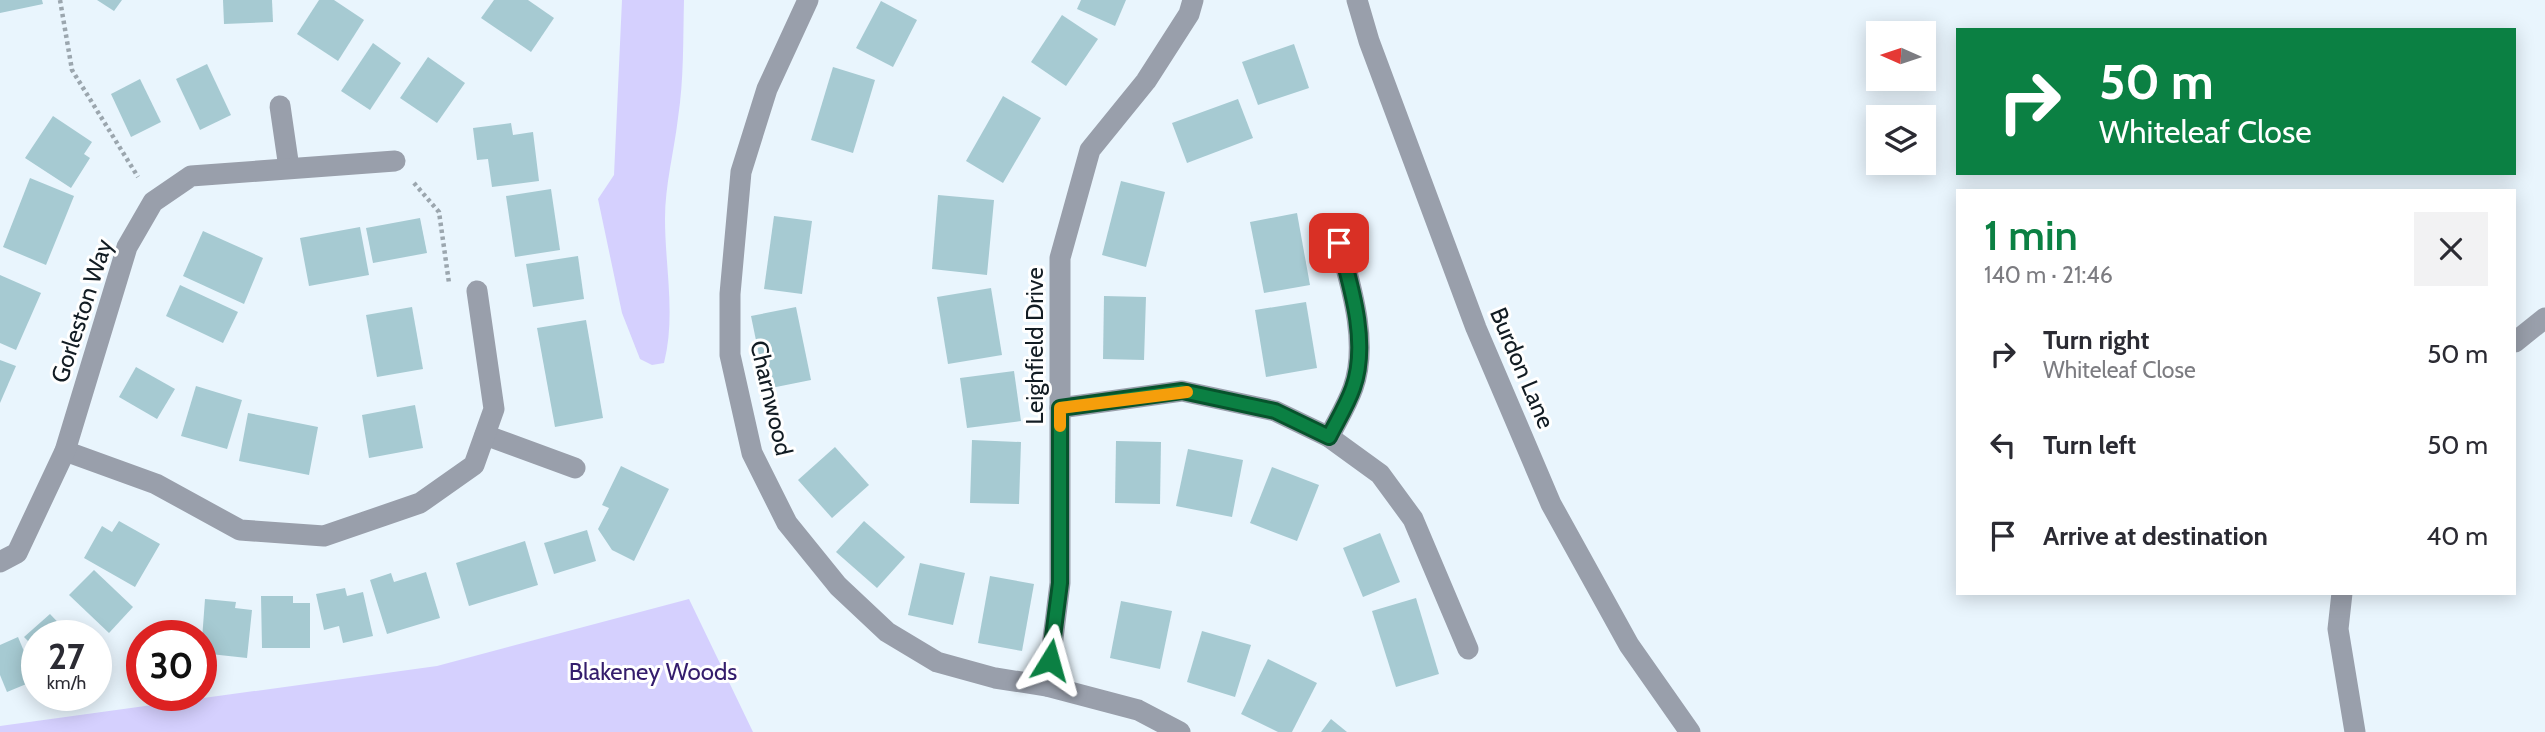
<!DOCTYPE html>
<html lang="en">
<head>
<meta charset="utf-8">
<style>
  :root { --surface:#fff; --page:#f2f2f3; --text:#2b2b33; --muted:#7c7c81; --accent:#0b8043 }
  body { margin:0; font-family:Cabin,sans-serif; background:var(--page); color:var(--text); height:100vh; display:flex; flex-direction:column; font-size:26px; white-space:nowrap }
  * { box-sizing:border-box; margin:0 }
  p { font-size:23px; color:var(--muted) }
  .icon { flex:none; width:38px; height:38px; fill:none; stroke:currentColor; stroke-width:2; stroke-linecap:round; stroke-linejoin:round }
  .map { position:relative; flex:1; overflow:hidden }
  .details { position:absolute; left:1956px; top:189px; width:560px; height:406px; display:flex; flex-direction:column; background:var(--surface); border-radius:0px; box-shadow:0 4px 18px #0003 }
  .details>* { flex:none }
  .banner { position:absolute; left:1956px; top:28px; width:560px; height:147px; border-radius:0px; box-shadow:0 4px 18px #0003; background:#0b8043; color:#fff; overflow:hidden }
  .needle { width:46px; rotate:273deg }
  .tools { position:absolute; left:1866px; top:21px; display:grid; gap:14px }
  .tools a { display:grid; place-items:center; width:70px; height:70px; border-radius:0px; background:var(--surface); box-shadow:0 4px 18px #0003; font-size:35px }
  .speed { position:absolute; left:21px; top:620px; display:flex; gap:14px; font-size:35px; font-weight:700; text-align:center }
  .speed>* { display:grid; place-content:center; width:91px; height:91px; border-radius:50%; background:var(--surface); box-shadow:0 4px 18px #0003; line-height:1 }
  .speed small { font-size:18px; font-weight:400 }
  .speed .limit { border:10px solid #d22; background:#fff; color:#111 }
  .pin { position:absolute; display:grid; place-items:center; width:60px; height:60px; color:#fff; margin:-30px; border-radius:14px; box-shadow:0 4px 10px #0006 }
  .me { position:absolute; width:77px; margin:-38px; rotate:8deg; stroke-linejoin:round; filter:drop-shadow(0 0 5px #0008) }
  .turn { display:flex; align-items:center; gap:24px; height:147px; padding:0 28px; font-size:32px }
  .turn .icon { width:91px; height:91px; stroke-width:2.5 }
  .turn b { display:block; font-size:49px; line-height:60px }
  .round { display:grid; place-items:center; flex:none; width:74px; height:74px; border-radius:0px; background:var(--page) }
  .summary { display:flex; align-items:center; justify-content:space-between; height:119px; padding:0 28px }
  h1 { font-size:42px; font-weight:600; line-height:52px; color:var(--accent) }
  ul { padding:0; list-style:none }
  li { display:flex; align-items:center; gap:21px; height:91px; padding:0 28px }
  li div { flex:1 }
  li b { display:block; font-size:26px }
  li em { font-style:normal }
  .map>svg:first-child { display:block }
  .green { fill:#d5d0fe }
  .building { fill:#a6cad2 }
  .lines { fill:none; stroke-linecap:round; stroke-linejoin:round }
  .path { stroke:#9ba6ae; stroke-width:4.5; stroke-dasharray:3.5 3.5; stroke-linecap:butt }
  .minor { stroke:#999fab; stroke-width:21 }
  .route-casing { stroke:#07532c; stroke-width:18 }
  .route { stroke:#0b8043; stroke-width:12 }
  .slow { stroke:#f59e0b; stroke-width:12 }
  .labels { text-anchor:middle; stroke-width:6; stroke-linejoin:round; paint-order:stroke }
  .street-label { font-size:24px; fill:#121c23; stroke:#fff }
  .park-label { font-size:24px; fill:#341d6c; stroke:#fff }
</style>
</head>
<body>
<div class="map">
<svg width="2545" height="732" viewBox="0 0 2545 732">
  <rect width="100%" height="100%" fill="#e9f5fd"/>
  <g class="green">
    <path d="M 622,0 L 684,0 C 683,39 684,80 678,118 C 674,152 665,185 665,219 C 665,267 676,315 664,363 L 652,365 L 640,359 L 622,313 L 598,199 L 614,175 Z"/>
    <polygon points="689,599 753,732 0,732 0,726 437,666"/>
  </g>
  <g class="building">
    <polygon points="0,0 42,0 43,4 0,13"/>
    <polygon points="97,0 122,0 114,11"/>
    <polygon points="223,0 272,0 273,22 224,24"/>
    <polygon points="319,0 334,0 364,20 338,61 297,34"/>
    <polygon points="494,0 528,0 554,18 531,52 481,18"/>
    <polygon points="1081,0 1126,0 1115,26 1077,9"/>
    <polygon points="881,1 917,20 893,67 856,48"/>
    <polygon points="1062,15 1098,39 1066,86 1031,62"/>
    <polygon points="373,43 401,63 370,110 341,91"/>
    <polygon points="1294,44 1309,88 1258,105 1242,62"/>
    <polygon points="428,57 465,83 437,123 400,98"/>
    <polygon points="207,64 231,115 200,130 176,79"/>
    <polygon points="833,67 875,80 853,153 811,140"/>
    <polygon points="140,79 161,122 131,137 111,94"/>
    <polygon points="1003,96 1041,118 1003,183 966,161"/>
    <polygon points="1238,99 1253,138 1187,163 1172,123"/>
    <polygon points="53,116 92,142 84,154 90,158 71,188 25,158"/>
    <polygon points="511,123 513,135 533,132 539,181 492,187 488,159 477,160 473,128"/>
    <polygon points="30,178 74,196 46,265 3,247"/>
    <polygon points="1121,181 1165,192 1146,267 1102,255"/>
    <polygon points="551,189 560,250 515,257 506,196"/>
    <polygon points="938,195 994,200 987,275 932,269"/>
    <polygon points="1297,213 1310,285 1264,293 1250,222"/>
    <polygon points="774,216 812,221 802,294 764,289"/>
    <polygon points="420,218 427,253 373,263 366,228"/>
    <polygon points="360,227 369,275 309,286 300,238"/>
    <polygon points="203,231 263,258 244,304 183,276"/>
    <polygon points="578,256 584,299 533,307 526,264"/>
    <polygon points="0,275 41,293 16,350 0,343"/>
    <polygon points="180,285 238,312 223,343 166,316"/>
    <polygon points="991,288 1002,355 948,364 937,297"/>
    <polygon points="1104,296 1146,297 1144,360 1103,359"/>
    <polygon points="1306,302 1317,368 1266,377 1255,310"/>
    <polygon points="412,307 423,369 377,377 366,315"/>
    <polygon points="796,307 811,380 766,389 751,316"/>
    <polygon points="586,320 603,418 555,427 537,328"/>
    <polygon points="0,360 16,366 0,403"/>
    <polygon points="136,367 175,389 157,419 119,397"/>
    <polygon points="1014,371 1021,421 967,428 960,378"/>
    <polygon points="196,386 242,400 227,449 181,436"/>
    <polygon points="415,405 423,448 369,458 362,415"/>
    <polygon points="248,413 318,427 309,475 239,461"/>
    <polygon points="972,440 1021,442 1019,504 970,503"/>
    <polygon points="1116,441 1161,442 1160,504 1115,503"/>
    <polygon points="835,447 869,485 832,518 798,480"/>
    <polygon points="1188,449 1243,460 1232,517 1176,506"/>
    <polygon points="621,466 669,489 634,561 612,550 598,529 609,508 602,505"/>
    <polygon points="1272,467 1319,485 1297,541 1250,523"/>
    <polygon points="119,521 160,544 135,587 84,558 102,526 112,532"/>
    <polygon points="864,521 905,557 877,588 836,552"/>
    <polygon points="587,530 596,561 554,574 544,543"/>
    <polygon points="1380,533 1400,582 1363,597 1343,548"/>
    <polygon points="525,541 538,585 469,606 456,563"/>
    <polygon points="920,563 965,573 953,625 908,615"/>
    <polygon points="94,570 133,607 109,633 69,595"/>
    <polygon points="426,572 440,618 387,634 370,580 391,573 394,582"/>
    <polygon points="990,576 1034,584 1022,651 978,643"/>
    <polygon points="345,588 347,596 363,592 373,636 343,643 339,626 324,630 316,594"/>
    <polygon points="261,596 293,596 293,603 310,603 310,648 262,648"/>
    <polygon points="1416,598 1439,674 1396,687 1372,611"/>
    <polygon points="205,599 236,602 235,608 252,610 247,658 201,653"/>
    <polygon points="1121,601 1172,611 1160,669 1110,658"/>
    <polygon points="50,614 70,635 37,635 37,650 24,637"/>
    <polygon points="1202,631 1251,645 1235,697 1187,682"/>
    <polygon points="18,637 36,680 7,692 0,675 0,645"/>
    <polygon points="1268,659 1317,683 1292,732 1278,732 1241,714"/>
    <polygon points="1331,719 1347,732 1321,732"/>
  </g>
  <g class="lines">
    <g class="path">
      <polyline points="60,0 72,70 138,177"/>
      <polyline points="414,183 439,212 449,283"/>
    </g>
    <g class="minor">
      <polyline points="808,0 767,89 741,172 730,294 730,355 752,453 787,523 838,586 887,632 937,662 995,678 1047,686 1138,710 1180,732"/>
      <polyline points="1357,0 1369,41 1476,328 1551,504 1629,645 1690,732"/>
      <polyline points="280,106 289,168"/>
      <polyline points="2515,342 2545,318"/>
      <polyline points="1060,408 1182,391 1275,411 1329,437 1380,474 1413,519 1468,649"/>
      <polyline points="485,435 575,468"/>
      <path d="M 1329,437 C 1337,421 1347,405 1353,388 C 1369,343 1351,286 1339,243"/>
      <polyline points="65,451 156,484 240,530 324,536 420,503 474,465 494,409 477,291"/>
      <polyline points="0,562 17,553 65,451 127,247 153,202 191,176 395,161"/>
      <polyline points="2342,593 2338,629 2355,732"/>
      <polyline points="1047,686 1060,583 1060,258 1090,150 1146,81 1189,14 1193,0"/>
    </g>
  </g>
  <g class="lines">
    <defs>
      <path id="route" d="M 1050,660 L 1060,583 L 1060,408 L 1182,391 L 1275,411 L 1329,437 C 1337,421 1347,405 1353,388 C 1369,343 1351,286 1339,243"/>
    </defs>
    <use href="#route" class="route-casing"/>
    <use href="#route" class="route"/>
    <polyline class="slow" points="1060,426 1060,408 1187,392"/>
  </g>
  <g class="labels">
    <g class="street-label">
      <text transform="translate(82 311) rotate(-72)" y="8">Gorleston Way</text>
      <text transform="translate(1035 346) rotate(-90)" y="8">Leighfield Drive</text>
      <text transform="translate(1522 368) rotate(67)" y="8">Burdon Lane</text>
      <text transform="translate(771 398) rotate(77)" y="8">Charnwood</text>
    </g>
    <g class="park-label">
      <text x="653" y="680">Blakeney Woods</text>
    </g>
  </g>
</svg>
<div class="tools">
<a><svg class="needle" viewBox="-14 -14 28 28"><path d="M0-13l5 13h-10z" fill="#e53935"/><path d="M0 13l5-13h-10z" fill="#7c7c81"/></svg></a>
<a><svg class="icon" aria-label="layers" viewBox="0 0 24 24"><path d="M12 4l9 5-9 5-9-5zM3 14l9 5 9-5"/></svg></a>
</div>
<div class="speed"><div>27<small>km/h</small></div><div class="limit">30</div></div>
<div class="pin" style="left:1339px;top:243px;background:#d93025"><svg class="icon" aria-label="arrive" viewBox="0 0 24 24"><path d="M6 21V4h12l-3 4 3 4H6"/></svg></div>
<svg class="me" style="left:1050px;top:660px" viewBox="-20 -20 40 40"><path d="M0-17L14 15 0 8-14 15z" fill="#0b8043" stroke="#fff" stroke-width="4"/></svg>
<div class="banner">
<div class="turn"><svg class="icon" aria-label="right" viewBox="0 0 24 24"><path d="M7 20v-9h11M14 6l5 5-5 5"/></svg><div><b>50 m</b>Whiteleaf Close</div></div>
</div>
<section class="details">
<div class="summary"><div><h1>1 min</h1><p>140 m · 21:46</p></div><a class="round"><svg class="icon" aria-label="close" viewBox="0 0 24 24"><path d="M6 6l12 12M18 6L6 18"/></svg></a></div>
<ul>
<li><svg class="icon" aria-label="right" viewBox="0 0 24 24"><path d="M7 20v-9h11M14 6l5 5-5 5"/></svg><div><b>Turn right</b><p>Whiteleaf Close</p></div><em>50 m</em></li>
<li><svg class="icon" aria-label="left" viewBox="0 0 24 24"><path d="M17 20v-9H6M10 6l-5 5 5 5"/></svg><div><b>Turn left</b></div><em>50 m</em></li>
<li><svg class="icon" aria-label="arrive" viewBox="0 0 24 24"><path d="M6 21V4h12l-3 4 3 4H6"/></svg><div><b>Arrive at destination</b></div><em>40 m</em></li>
</ul>
</section>
</div>
</body>
</html>
